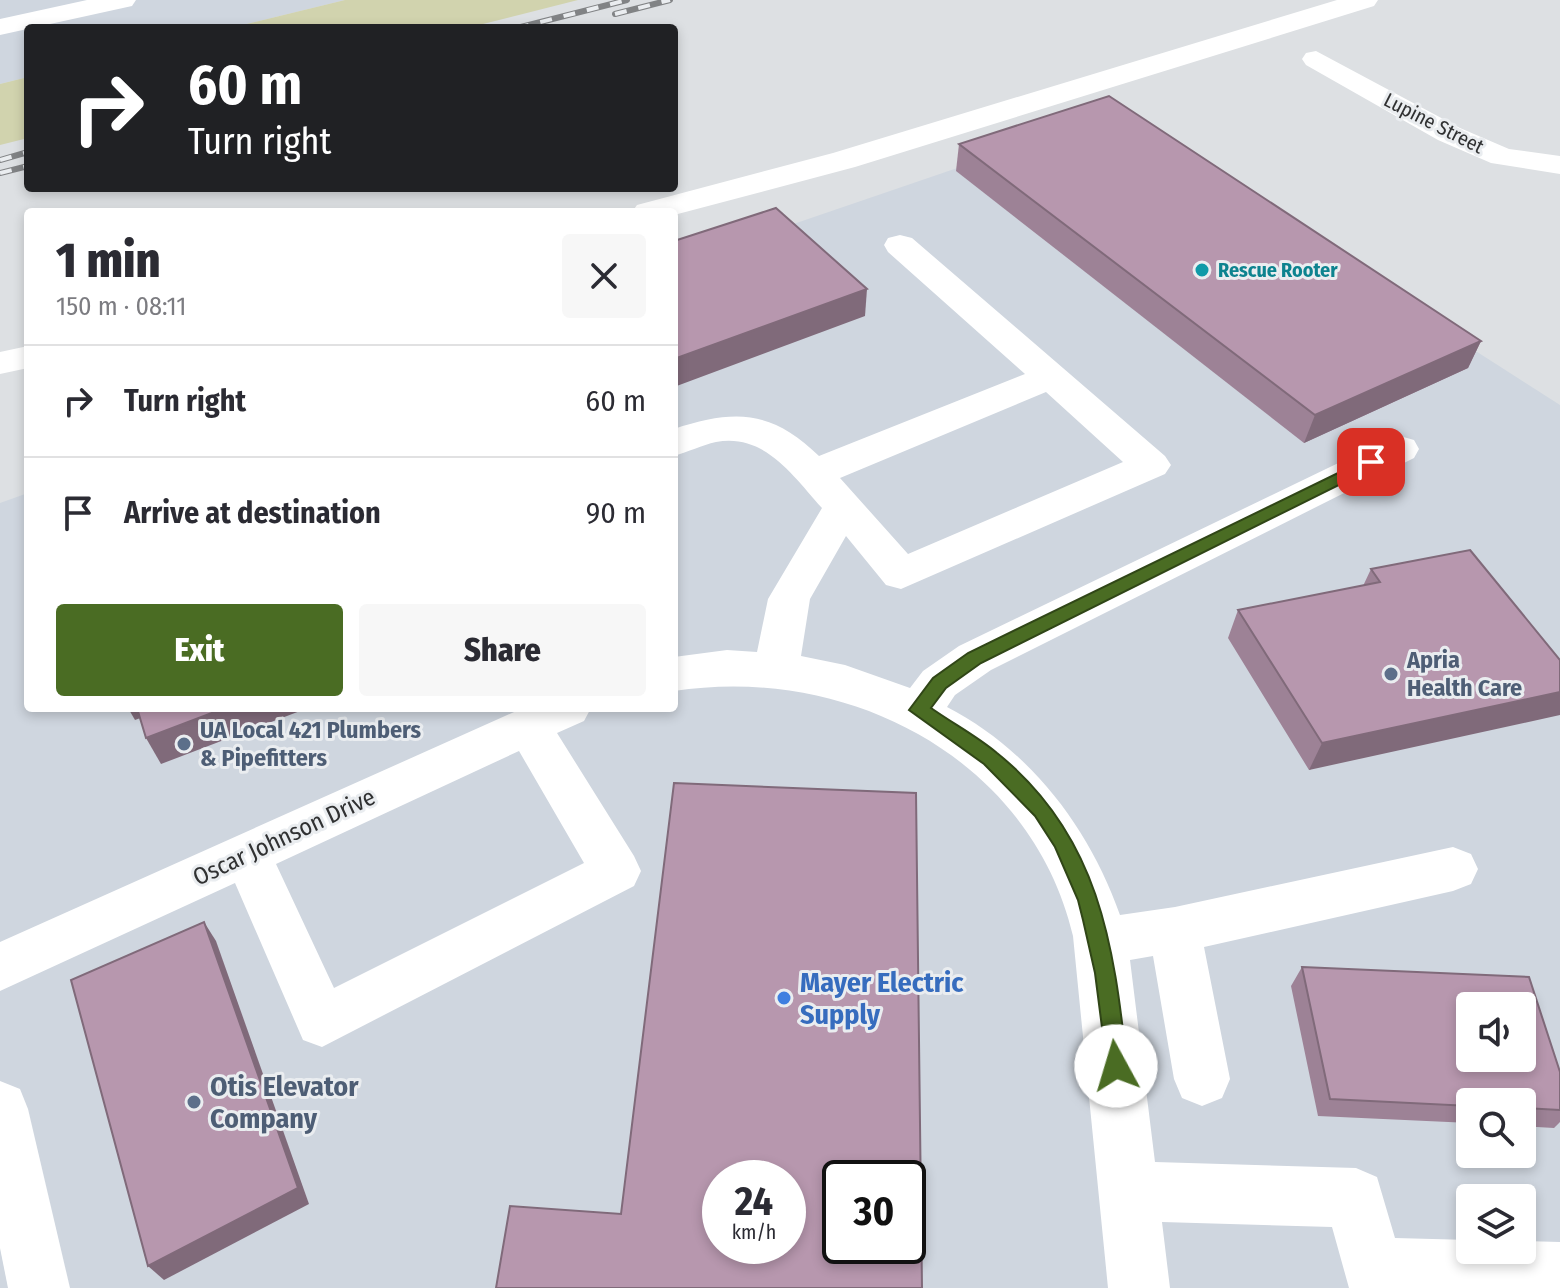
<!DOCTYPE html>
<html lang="en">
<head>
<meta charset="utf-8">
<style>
  :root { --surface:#fff; --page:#f7f7f7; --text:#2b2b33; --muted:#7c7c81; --line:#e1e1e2; --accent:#4a6c23 }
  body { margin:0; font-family:"Fira Sans Condensed",sans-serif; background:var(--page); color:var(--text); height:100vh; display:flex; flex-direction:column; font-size:30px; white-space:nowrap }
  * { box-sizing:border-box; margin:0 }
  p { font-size:26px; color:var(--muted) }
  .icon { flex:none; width:44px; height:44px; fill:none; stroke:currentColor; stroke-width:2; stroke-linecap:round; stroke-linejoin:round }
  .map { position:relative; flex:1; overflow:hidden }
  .side { position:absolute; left:24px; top:208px; width:654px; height:504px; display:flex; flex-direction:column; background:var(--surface); border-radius:8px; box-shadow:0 4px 12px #0003 }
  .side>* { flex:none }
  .top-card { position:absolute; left:24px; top:24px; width:654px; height:168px; border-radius:8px; box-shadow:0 4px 12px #0003; background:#202124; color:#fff; overflow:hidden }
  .buttons { position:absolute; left:1456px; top:992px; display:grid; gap:16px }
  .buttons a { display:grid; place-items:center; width:80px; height:80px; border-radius:8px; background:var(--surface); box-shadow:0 4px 12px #0003; font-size:40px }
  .speed { position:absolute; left:702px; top:1160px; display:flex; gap:16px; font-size:40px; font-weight:700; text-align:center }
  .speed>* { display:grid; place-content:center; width:104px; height:104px; border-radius:50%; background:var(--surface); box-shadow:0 4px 12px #0003; line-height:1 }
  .speed small { font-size:20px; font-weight:400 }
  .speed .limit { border:4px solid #111; border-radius:12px; background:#fff; color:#111 }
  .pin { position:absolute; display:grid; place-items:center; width:68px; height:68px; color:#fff; margin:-34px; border-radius:16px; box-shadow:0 4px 12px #0006 }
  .me { position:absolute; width:88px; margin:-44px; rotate:354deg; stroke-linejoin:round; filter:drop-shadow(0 0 6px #0008) }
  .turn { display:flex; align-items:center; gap:28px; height:168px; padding:0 32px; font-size:36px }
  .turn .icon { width:104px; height:104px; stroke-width:2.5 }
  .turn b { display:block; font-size:56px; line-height:68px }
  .round { display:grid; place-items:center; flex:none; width:84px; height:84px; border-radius:8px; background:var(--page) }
  .head { display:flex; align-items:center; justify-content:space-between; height:136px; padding:0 32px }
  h1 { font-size:48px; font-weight:800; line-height:60px }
  .action { display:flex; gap:16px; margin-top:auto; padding:16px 32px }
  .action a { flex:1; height:92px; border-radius:8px; background:var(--accent); color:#fff; font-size:32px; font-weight:800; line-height:92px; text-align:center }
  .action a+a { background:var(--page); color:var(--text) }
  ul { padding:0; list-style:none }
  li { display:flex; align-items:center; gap:24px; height:112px; padding:0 32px; border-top:2px solid var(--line) }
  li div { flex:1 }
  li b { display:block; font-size:30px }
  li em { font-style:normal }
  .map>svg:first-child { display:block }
  .built { fill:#cfd6df; fill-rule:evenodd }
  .green { fill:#d1d3ae }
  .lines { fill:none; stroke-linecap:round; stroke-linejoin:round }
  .minor { fill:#fff; fill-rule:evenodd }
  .rail-casing { stroke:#818385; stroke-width:6 }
  .rail { stroke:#eaedf0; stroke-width:4; stroke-dasharray:12; stroke-linecap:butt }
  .wall { fill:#9d8296 }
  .shaded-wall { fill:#806a7a }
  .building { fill:#b797ae; stroke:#806a7a; stroke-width:2; fill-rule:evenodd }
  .route { fill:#4a6c23; stroke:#304617; stroke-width:2 }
  .culture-dot { fill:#0f9aa8; stroke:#eaedf0; stroke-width:3 }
  .service-dot { fill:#5c6f8a; stroke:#eaedf0; stroke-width:3 }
  .shop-dot { fill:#3f7fe0; stroke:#eaedf0; stroke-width:3 }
  .labels { text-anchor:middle; stroke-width:6; stroke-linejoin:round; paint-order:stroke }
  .far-street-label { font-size:20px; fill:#303132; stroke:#eaedf0 }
  .far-culture-label { font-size:20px; font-weight:bold; fill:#0d838f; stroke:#eaedf0; text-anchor:start }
  .service-label { font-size:24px; font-weight:bold; fill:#4e5e75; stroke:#eaedf0; text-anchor:start }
  .street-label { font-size:24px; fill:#303132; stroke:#eaedf0 }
  .near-shop-label { font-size:28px; font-weight:bold; fill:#366cbe; stroke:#eaedf0; text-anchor:start }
  .near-service-label { font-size:28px; font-weight:bold; fill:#4e5e75; stroke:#eaedf0; text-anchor:start }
</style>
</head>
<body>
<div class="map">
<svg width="1560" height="1288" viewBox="0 0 1560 1288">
  <rect width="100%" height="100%" fill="#dde0e3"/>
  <g class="built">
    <polygon points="0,0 345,0 230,28 28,28 28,77 0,84"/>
    <path d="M 1109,116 L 1560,405 L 1560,1288 L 0,1288 L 0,503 L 28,493 L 28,708 L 674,708 L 674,265 ZM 1470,1006 L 1522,1006 L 1522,1058 L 1470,1058 ZM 1470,1102 L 1522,1102 L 1522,1154 L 1470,1154 ZM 720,1178 L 788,1178 L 788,1246 L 720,1246 ZM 840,1178 L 908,1178 L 908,1246 L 840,1246 ZM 1470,1198 L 1522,1198 L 1522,1250 L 1470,1250 Z"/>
  </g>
  <g class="green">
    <polygon points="345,0 578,0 467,28 230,28"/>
    <polygon points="28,77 28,138 0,145 0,84"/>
  </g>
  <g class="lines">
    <g class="minor">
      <polygon points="87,0 136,0 132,6 0,35 0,19"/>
      <polygon points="1337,0 1378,0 1374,6 855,167 674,215 674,212 632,212 637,205 833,153"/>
      <polygon points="1316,51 1460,128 1509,149 1560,156 1560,174 1491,163 1438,140 1306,65 1302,59 1306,53"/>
      <path d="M 900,235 L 912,238 L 1165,456 L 1171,465 L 1165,474 L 901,589 L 886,585 L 846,536 L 810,599 L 801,656 L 845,665 L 910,688 L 923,671 L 959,646 L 1386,440 L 1400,436 L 1414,440 L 1419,449 L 1414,458 L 991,670 L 955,695 L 947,707 C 1030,750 1089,827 1120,915 L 1175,907 L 1453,847 L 1471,854 L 1478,869 L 1471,884 L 1453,891 L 1204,947 L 1230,1079 L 1222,1098 L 1202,1106 L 1182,1098 L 1174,1079 L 1153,956 L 1130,960 L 1155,1162 L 1356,1168 L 1377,1177 L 1395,1238 L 1470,1240 L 1470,1250 L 1522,1250 L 1522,1241 L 1560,1242 L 1560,1288 L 1349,1288 L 1332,1227 L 1162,1222 L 1170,1288 L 1108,1288 L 1073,936 C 1031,758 847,664 674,691 L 674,657 L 727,650 L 757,652 L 768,599 L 822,508 C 793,476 765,433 716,442 C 702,445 688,452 674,456 L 674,429 C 735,409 772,410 819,456 L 1025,374 L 888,252 L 884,245 L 888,238 ZM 1046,392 L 1123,462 L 908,554 L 840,478 Z"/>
      <polygon points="28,346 28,368 0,374 0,352"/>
      <path d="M 523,708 L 591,708 L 584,721 L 557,733 L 634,856 L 641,871 L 634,886 L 322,1047 L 303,1040 L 235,883 L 0,991 L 0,942 ZM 519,751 L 584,863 L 334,988 L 276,864 Z"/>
      <polygon points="0,1081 20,1089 28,1109 70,1288 8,1288 0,1248"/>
    </g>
    <defs>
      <g id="rail">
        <polyline points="615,14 670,0"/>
        <polyline points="517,28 627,0"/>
        <polyline points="0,160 28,152"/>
        <polyline points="0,173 28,166"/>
      </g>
    </defs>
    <use href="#rail" class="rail-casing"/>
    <use href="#rail" class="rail"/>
  </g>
  <g class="wall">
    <polygon points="959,144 1481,341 1468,368 1304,443 956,171"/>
    <polygon points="1371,569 1560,660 1309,770 1228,638 1238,610 1363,586"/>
    <polygon points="1302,967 1560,1072 1560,1122 1554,1128 1522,1126 1522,1102 1470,1102 1470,1123 1318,1116 1291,986"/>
  </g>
  <g class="shaded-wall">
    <polygon points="867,289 865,316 674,387 674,359"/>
    <polygon points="1481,341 1468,368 1304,443 1315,415"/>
    <polygon points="1560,692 1560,715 1309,770 1322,743"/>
    <polygon points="128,708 142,708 146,716 135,720"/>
    <polygon points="225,708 308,708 161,764 146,738"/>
    <polygon points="204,922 216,941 309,1204 164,1280 148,1266"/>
  </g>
  <g class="building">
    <polygon points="1109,96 1481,341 1315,415 959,144"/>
    <polygon points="776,208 867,289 674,359 674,241"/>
    <polygon points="1470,550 1560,660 1560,692 1322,743 1238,610 1380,582 1371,569"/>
    <polygon points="137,708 225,708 146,738"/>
    <path d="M 674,783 L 916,793 L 922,1288 L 496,1288 L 510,1206 L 621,1214 ZM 720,1178 L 788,1178 L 788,1246 L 720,1246 ZM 840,1178 L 908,1178 L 908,1246 L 840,1246 Z"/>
    <polygon points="204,922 298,1188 148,1266 71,980"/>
    <path d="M 1302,967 L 1529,977 L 1560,1072 L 1560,1110 L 1522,1108 L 1522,1102 L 1470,1102 L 1470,1106 L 1330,1099 ZM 1470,1006 L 1522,1006 L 1522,1058 L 1470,1058 Z"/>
  </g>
  <path class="route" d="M 1371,457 L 1379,462 L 1377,466 L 981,663 L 946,688 L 931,708 C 952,723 977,736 997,753 C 1099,835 1114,944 1127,1066 L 1124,1074 L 1116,1077 L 1108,1074 L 1095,973 L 1083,920 L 1078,900 L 1055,847 L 1035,816 L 984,764 L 909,710 L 933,678 L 968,653 Z"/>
  <circle class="culture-dot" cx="1202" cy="270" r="8"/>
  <g class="service-dot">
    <circle cx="1391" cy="674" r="8"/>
    <circle cx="184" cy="744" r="8"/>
    <circle cx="194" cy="1102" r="8"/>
  </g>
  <circle class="shop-dot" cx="784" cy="998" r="8"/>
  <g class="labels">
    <g class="far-street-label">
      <text transform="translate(1434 123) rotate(27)" y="7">Lupine Street</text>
    </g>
    <g class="far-culture-label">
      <text x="1218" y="277">Rescue Rooter</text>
    </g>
    <g class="service-label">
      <text x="1407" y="668">Apria<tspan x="1407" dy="28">Health Care</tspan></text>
      <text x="200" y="738">UA Local 421 Plumbers<tspan x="200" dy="28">&amp; Pipefitters</tspan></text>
    </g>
    <g class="street-label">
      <text transform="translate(284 837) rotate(-25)" y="8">Oscar Johnson Drive</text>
    </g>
    <g class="near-shop-label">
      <text x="800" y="992">Mayer Electric<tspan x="800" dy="32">Supply</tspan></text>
    </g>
    <g class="near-service-label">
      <text x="210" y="1096">Otis Elevator<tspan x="210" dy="32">Company</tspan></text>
    </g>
  </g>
</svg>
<div class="buttons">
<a><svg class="icon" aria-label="sound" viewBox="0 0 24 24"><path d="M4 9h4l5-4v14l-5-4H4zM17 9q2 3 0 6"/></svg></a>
<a><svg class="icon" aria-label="search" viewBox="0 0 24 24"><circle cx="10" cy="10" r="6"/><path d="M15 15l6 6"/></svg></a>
<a><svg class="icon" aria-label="layers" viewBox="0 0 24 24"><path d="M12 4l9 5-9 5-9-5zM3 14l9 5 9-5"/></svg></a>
</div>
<div class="speed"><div>24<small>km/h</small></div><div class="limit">30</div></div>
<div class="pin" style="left:1371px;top:462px;background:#d93025"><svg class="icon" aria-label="arrive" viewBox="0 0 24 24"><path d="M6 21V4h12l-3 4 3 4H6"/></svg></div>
<svg class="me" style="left:1116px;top:1066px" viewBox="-20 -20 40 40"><circle r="19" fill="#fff"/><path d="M0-13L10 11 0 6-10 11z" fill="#4a6c23"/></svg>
<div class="top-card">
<div class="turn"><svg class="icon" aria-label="right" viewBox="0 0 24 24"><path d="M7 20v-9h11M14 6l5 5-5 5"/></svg><div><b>60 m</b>Turn right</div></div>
</div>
<section class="side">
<div class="head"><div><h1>1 min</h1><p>150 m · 08:11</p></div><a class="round"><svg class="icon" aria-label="close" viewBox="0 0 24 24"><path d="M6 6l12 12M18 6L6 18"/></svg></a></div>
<ul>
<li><svg class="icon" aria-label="right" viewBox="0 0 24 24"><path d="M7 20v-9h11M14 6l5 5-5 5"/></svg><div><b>Turn right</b></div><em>60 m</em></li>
<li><svg class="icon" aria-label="arrive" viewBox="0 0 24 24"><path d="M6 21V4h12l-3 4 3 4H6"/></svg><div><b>Arrive at destination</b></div><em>90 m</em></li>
</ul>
<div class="action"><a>Exit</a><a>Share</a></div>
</section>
</div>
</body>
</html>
